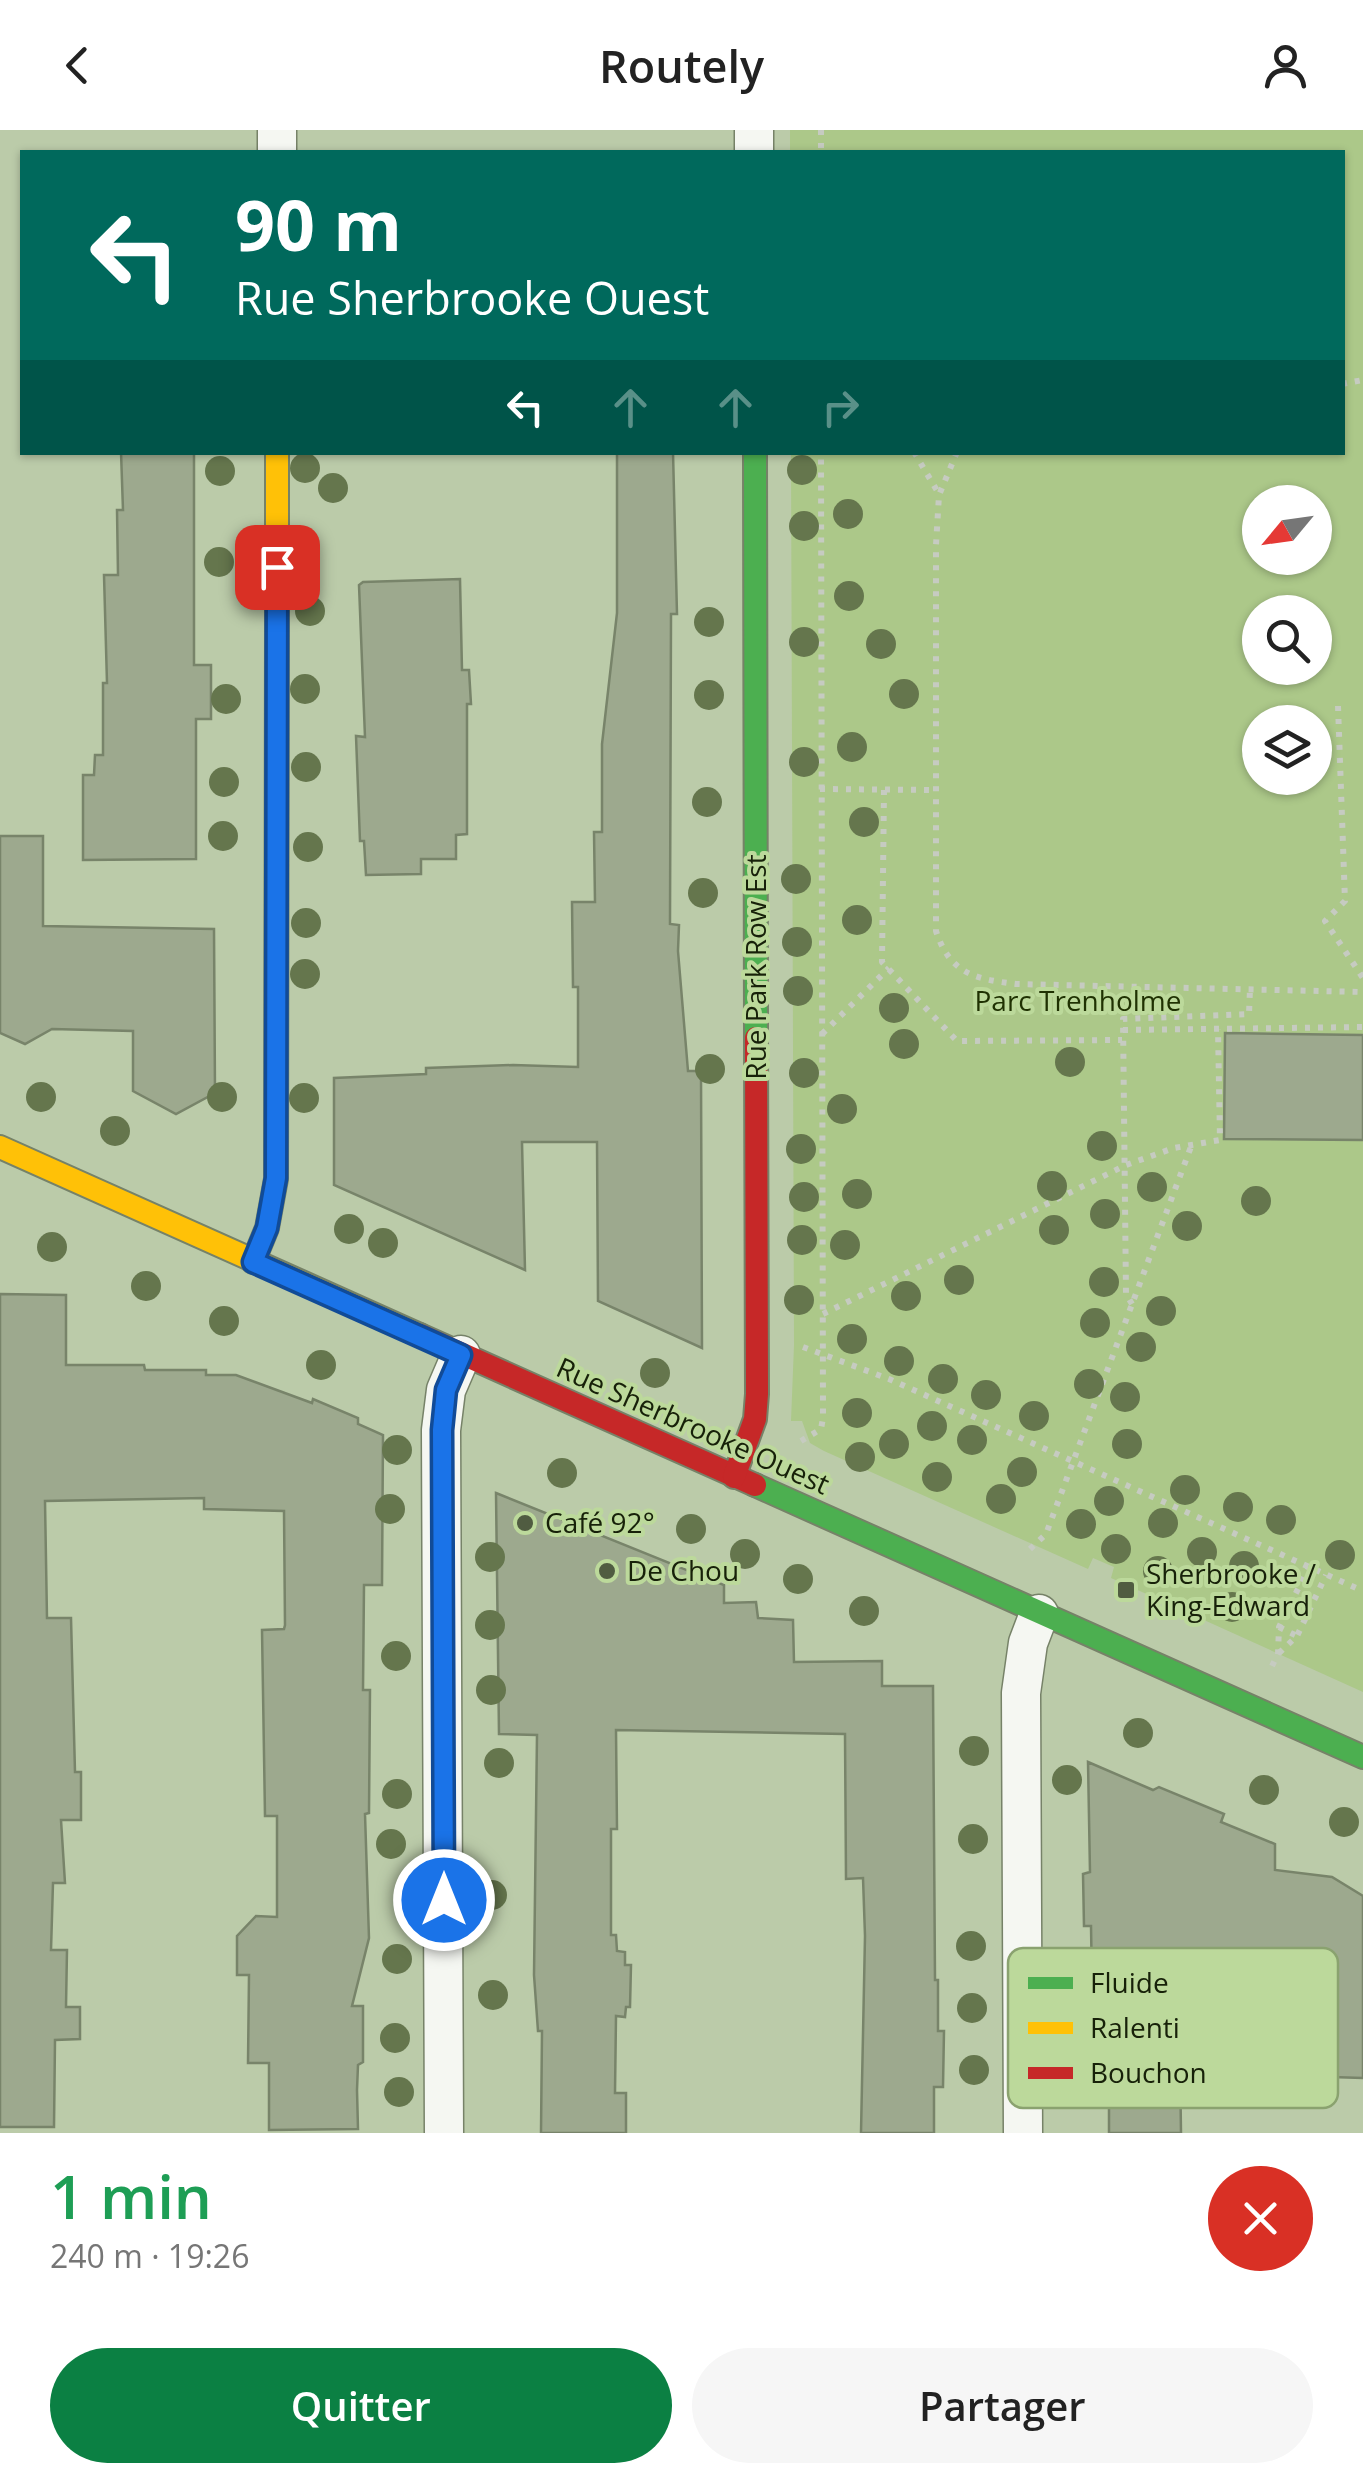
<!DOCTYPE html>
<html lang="fr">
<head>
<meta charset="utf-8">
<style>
  :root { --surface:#fff; --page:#f6f6f6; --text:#222; --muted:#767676; --accent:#0b8043 }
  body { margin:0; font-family:"Open Sans",sans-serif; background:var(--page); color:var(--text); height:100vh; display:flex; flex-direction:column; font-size:38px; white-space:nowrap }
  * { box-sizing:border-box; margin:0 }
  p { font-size:32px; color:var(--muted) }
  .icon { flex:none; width:55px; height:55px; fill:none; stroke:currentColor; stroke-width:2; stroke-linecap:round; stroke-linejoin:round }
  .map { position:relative; height:2003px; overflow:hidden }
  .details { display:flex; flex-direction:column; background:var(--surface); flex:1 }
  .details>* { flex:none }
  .banner { position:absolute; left:20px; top:20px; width:1325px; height:305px; border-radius:0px; box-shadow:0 2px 8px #0004; background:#00695c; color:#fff; overflow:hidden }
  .needle { width:65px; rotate:241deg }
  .fabs { position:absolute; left:1242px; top:355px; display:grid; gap:20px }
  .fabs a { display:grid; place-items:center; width:90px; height:90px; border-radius:50%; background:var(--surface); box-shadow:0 2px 8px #0004; font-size:50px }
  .pin { position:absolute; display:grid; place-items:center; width:85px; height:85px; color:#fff; margin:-42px; border-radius:20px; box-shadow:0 5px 15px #0006 }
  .me { position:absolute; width:110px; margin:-55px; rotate:0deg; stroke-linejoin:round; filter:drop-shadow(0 0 8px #0008) }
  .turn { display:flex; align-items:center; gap:35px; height:210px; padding:0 50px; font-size:45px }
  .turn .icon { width:130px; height:130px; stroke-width:2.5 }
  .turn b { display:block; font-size:70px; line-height:85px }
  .lanes { display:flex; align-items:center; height:95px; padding:0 50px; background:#0003; justify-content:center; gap:50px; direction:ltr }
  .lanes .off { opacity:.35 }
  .round { display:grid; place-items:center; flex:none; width:105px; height:105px; border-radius:52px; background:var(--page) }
  .overview { display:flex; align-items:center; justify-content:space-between; height:170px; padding:0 50px }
  h1 { font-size:60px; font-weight:600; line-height:75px; color:#1e9e55 }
  .action { display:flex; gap:20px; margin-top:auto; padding:20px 50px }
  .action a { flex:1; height:115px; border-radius:60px; background:var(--accent); color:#fff; font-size:40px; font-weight:600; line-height:115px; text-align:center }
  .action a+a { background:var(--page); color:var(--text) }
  header { display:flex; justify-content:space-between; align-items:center; height:130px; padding:0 50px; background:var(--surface); font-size:45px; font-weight:600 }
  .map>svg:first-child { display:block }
  .green { fill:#acc889; fill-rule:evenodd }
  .building { fill:#9da98e; stroke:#78846a; stroke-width:2.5 }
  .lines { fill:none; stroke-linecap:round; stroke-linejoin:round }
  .street-casing { stroke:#768268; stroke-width:41 }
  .fast-casing { stroke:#768268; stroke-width:26 }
  .slow-casing { stroke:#768268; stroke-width:26 }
  .jam-casing { stroke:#768268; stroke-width:26 }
  .path { stroke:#c6cbc1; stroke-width:6; stroke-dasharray:5 8; stroke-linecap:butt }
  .street { stroke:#f5f7f2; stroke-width:38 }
  .fast { stroke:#4caf50; stroke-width:22 }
  .slow { stroke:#ffc107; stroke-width:22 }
  .jam { stroke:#c62828; stroke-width:22 }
  .tree { fill:#65764d }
  .route-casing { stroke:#114b97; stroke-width:25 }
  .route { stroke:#1a73e8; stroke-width:18 }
  .poi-dot { fill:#505c41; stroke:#bcd99b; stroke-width:4 }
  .labels { text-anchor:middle; stroke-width:8; stroke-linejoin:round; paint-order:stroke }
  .street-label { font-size:28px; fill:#172109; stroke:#bcd99b }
  .park-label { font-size:28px; fill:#1f3102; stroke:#bcd99b }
  .poi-label { font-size:28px; fill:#172109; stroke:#bcd99b; text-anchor:start }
  .key { fill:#bcd99b; stroke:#8aa26f; stroke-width:2.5 }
  .key-label { font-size:28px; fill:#172109 }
</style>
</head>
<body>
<header><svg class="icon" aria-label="back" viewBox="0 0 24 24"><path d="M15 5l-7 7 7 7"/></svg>Routely<svg class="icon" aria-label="person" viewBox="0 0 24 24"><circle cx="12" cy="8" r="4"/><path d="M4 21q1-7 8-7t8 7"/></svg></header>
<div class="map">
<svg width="1363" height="2003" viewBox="0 0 1363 2003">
  <rect width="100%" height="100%" fill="#bbcba9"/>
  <path class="green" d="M 790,0 L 1363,0 L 1363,1562 L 1111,1448 L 1114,1437 L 1093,1428 L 1088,1439 L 824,1321 L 810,1313 L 802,1291 L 791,1291 L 794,1215 L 791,323 L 1342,322 L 1342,22 L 790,22 ZM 1260,372 L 1315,372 L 1315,428 L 1260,428 ZM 1260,482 L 1315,482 L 1315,538 L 1260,538 ZM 1260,592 L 1315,592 L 1315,648 L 1260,648 Z"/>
  <g class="building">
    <polygon points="121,322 194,322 194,535 211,535 211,589 196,589 196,729 83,730 83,645 94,645 95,625 103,625 103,553 107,553 104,445 118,445 117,380 123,380"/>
    <polygon points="617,322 673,322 677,484 671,484 670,794 679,795 678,821 688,941 701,941 702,1218 598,1171 597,1012 522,1012 525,1140 334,1055 334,948 426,944 426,938 513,935 578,937 578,857 573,857 572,772 595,772 594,702 602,702 602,614 617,483"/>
    <polygon points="460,449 462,540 469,540 471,574 467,574 467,704 456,705 456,729 421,729 421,744 366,745 364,711 360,711 356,606 365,607 359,455 363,452"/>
    <polygon points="0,706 43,706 43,796 214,799 215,963 176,984 133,961 133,901 52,899 25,914 0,903"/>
    <polygon points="1225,903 1363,905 1363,1010 1224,1009"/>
    <polygon points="0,1164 66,1165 66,1235 144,1235 145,1240 206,1240 206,1245 236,1245 312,1273 313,1269 358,1288 358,1294 383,1305 382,1455 364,1455 363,1560 370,1560 369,1683 365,1684 369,1808 352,1876 363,1876 363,1932 358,1935 357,1960 358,1999 269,2000 269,1933 248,1933 249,1845 237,1845 237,1806 256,1786 277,1787 277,1686 265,1686 262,1500 284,1499 285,1495 284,1381 204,1379 204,1368 45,1371 47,1488 71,1488 75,1642 81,1642 81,1690 61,1690 65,1753 53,1753 51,1820 67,1820 66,1877 80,1877 80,1909 55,1910 54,1997 0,1997"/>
    <polygon points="496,1363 724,1455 724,1473 756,1472 758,1488 793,1490 794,1532 882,1531 882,1556 933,1556 935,1850 938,1850 938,1901 944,1901 943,1957 934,1957 934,2003 861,2003 865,1806 863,1748 846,1749 845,1604 616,1600 617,1699 611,1699 611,1805 616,1805 617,1821 625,1822 625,1835 631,1835 630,1877 626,1877 625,1887 616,1886 615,1963 626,1963 626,2003 541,2003 542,1901 538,1901 534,1845 537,1605 499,1604"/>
    <polygon points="1088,1632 1153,1660 1159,1657 1224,1684 1221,1692 1275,1714 1275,1740 1332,1747 1363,1766 1363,1948 1299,1946 1298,1861 1179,1859 1181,2003 1109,2003 1109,1969 1105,1969 1105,1855 1092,1856 1091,1796 1084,1796 1083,1744 1090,1742"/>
  </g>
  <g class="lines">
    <defs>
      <g id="street">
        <polyline points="754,0 754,22"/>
        <polyline points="277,22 277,0"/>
        <polyline points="444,2003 441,1300 446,1260 461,1225"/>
        <polyline points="1023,2003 1021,1563 1028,1513 1039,1484"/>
      </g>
      <g id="fast">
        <polyline points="755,322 756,908"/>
        <polyline points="253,1132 267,1098 276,1049 277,498"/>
        <polyline points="755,1355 1363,1627"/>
      </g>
      <g id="slow">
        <polyline points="277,498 277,322"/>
        <polyline points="0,1017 420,1205"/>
      </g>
      <g id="jam">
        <polyline points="420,1205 755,1355"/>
        <polyline points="734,1347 755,1289 757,1264 756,908"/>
      </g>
    </defs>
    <use href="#street" class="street-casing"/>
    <use href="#fast" class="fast-casing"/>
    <use href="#slow" class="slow-casing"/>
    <use href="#jam" class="jam-casing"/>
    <g class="path">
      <polyline points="821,0 821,22"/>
      <polyline points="1342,254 1363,250"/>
      <polyline points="914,322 939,364"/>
      <path d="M 957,322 L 939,365 L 936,415 L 936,801 C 950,844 975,849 1016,854 L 1363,862"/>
      <polyline points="1338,576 1345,771 1325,791 1363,848"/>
      <polyline points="820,659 936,660"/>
      <polyline points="884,660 882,832 957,911 1122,910"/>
      <polyline points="1123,900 1363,897"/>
      <polyline points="822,904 889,838"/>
      <polyline points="1132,1174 1126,1164 1123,889 1249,884 1250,859"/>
      <polyline points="823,1184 1126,1035 1174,1018 1220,1010 1218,899"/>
      <polyline points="803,1217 889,1249 1363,1461"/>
      <polyline points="801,1311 821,1299 823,1288 821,322"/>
      <polyline points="1030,1419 1046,1404 1192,1014"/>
      <polyline points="1291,1473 1309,1482"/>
      <polyline points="1279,1497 1297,1506"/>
      <polyline points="1279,1523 1297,1506 1326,1445"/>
      <polyline points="1272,1536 1278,1524 1279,1497 1309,1437"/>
    </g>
    <use href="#street" class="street"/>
    <use href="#fast" class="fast"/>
    <use href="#slow" class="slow"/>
    <use href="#jam" class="jam"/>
  </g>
  <g class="tree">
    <circle cx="305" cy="338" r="15"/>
    <circle cx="802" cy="340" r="15"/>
    <circle cx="220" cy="341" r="15"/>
    <circle cx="333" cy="358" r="15"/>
    <circle cx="848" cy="384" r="15"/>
    <circle cx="804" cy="396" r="15"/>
    <circle cx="219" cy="432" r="15"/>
    <circle cx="849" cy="466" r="15"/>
    <circle cx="310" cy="481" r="15"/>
    <circle cx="709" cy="492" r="15"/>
    <circle cx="804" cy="512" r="15"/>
    <circle cx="881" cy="514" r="15"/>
    <circle cx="305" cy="559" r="15"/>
    <circle cx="904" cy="564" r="15"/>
    <circle cx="709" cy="565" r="15"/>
    <circle cx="226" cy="569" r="15"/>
    <circle cx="852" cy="617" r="15"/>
    <circle cx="804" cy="632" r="15"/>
    <circle cx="306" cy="637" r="15"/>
    <circle cx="224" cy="652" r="15"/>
    <circle cx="707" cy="672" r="15"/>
    <circle cx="864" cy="692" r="15"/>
    <circle cx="223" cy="706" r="15"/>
    <circle cx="308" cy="717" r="15"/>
    <circle cx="796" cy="749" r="15"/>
    <circle cx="703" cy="763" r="15"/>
    <circle cx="857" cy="790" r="15"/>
    <circle cx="306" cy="793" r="15"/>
    <circle cx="797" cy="812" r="15"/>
    <circle cx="305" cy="844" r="15"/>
    <circle cx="798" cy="861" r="15"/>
    <circle cx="894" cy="878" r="15"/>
    <circle cx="904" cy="914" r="15"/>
    <circle cx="1070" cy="932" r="15"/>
    <circle cx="710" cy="939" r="15"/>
    <circle cx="804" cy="943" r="15"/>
    <circle cx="41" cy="967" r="15"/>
    <circle cx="222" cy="967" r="15"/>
    <circle cx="304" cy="968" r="15"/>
    <circle cx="842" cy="979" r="15"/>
    <circle cx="115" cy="1001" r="15"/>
    <circle cx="1102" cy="1016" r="15"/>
    <circle cx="801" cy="1019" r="15"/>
    <circle cx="1052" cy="1056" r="15"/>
    <circle cx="1152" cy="1057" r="15"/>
    <circle cx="857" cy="1064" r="15"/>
    <circle cx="804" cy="1067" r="15"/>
    <circle cx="1256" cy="1071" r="15"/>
    <circle cx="1105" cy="1084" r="15"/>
    <circle cx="1187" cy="1096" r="15"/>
    <circle cx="349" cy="1099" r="15"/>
    <circle cx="1054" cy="1100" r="15"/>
    <circle cx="802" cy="1110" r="15"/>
    <circle cx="383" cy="1113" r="15"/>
    <circle cx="845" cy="1115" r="15"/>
    <circle cx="52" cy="1117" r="15"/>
    <circle cx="959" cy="1150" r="15"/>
    <circle cx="1104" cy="1152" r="15"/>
    <circle cx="146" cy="1156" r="15"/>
    <circle cx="906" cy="1166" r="15"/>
    <circle cx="799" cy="1170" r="15"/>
    <circle cx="1161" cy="1181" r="15"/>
    <circle cx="224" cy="1191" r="15"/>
    <circle cx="1095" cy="1193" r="15"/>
    <circle cx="852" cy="1209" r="15"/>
    <circle cx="1141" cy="1217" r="15"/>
    <circle cx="899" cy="1231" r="15"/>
    <circle cx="321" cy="1235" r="15"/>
    <circle cx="655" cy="1243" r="15"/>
    <circle cx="943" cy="1249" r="15"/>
    <circle cx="1089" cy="1254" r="15"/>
    <circle cx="986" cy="1265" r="15"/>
    <circle cx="1125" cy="1267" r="15"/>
    <circle cx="857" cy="1283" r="15"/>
    <circle cx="1034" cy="1286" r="15"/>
    <circle cx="932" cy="1296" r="15"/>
    <circle cx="972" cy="1310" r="15"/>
    <circle cx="894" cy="1314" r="15"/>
    <circle cx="1127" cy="1314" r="15"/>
    <circle cx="397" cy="1320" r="15"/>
    <circle cx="860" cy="1327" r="15"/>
    <circle cx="1022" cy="1342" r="15"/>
    <circle cx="562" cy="1343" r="15"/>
    <circle cx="937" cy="1347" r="15"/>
    <circle cx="1185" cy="1360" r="15"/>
    <circle cx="1001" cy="1369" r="15"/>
    <circle cx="1109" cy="1371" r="15"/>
    <circle cx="1238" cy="1377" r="15"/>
    <circle cx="390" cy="1379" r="15"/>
    <circle cx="1281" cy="1390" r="15"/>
    <circle cx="1163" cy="1393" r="15"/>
    <circle cx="1081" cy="1394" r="15"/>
    <circle cx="691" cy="1399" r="15"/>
    <circle cx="1116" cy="1419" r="15"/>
    <circle cx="1202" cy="1422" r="15"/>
    <circle cx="745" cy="1424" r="15"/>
    <circle cx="1340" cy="1425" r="15"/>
    <circle cx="490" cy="1427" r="15"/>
    <circle cx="1244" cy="1436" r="15"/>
    <circle cx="1158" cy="1441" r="15"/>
    <circle cx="798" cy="1449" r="15"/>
    <circle cx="1232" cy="1477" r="15"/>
    <circle cx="864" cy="1481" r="15"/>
    <circle cx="490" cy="1495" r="15"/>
    <circle cx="396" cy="1526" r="15"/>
    <circle cx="491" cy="1560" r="15"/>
    <circle cx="1138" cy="1603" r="15"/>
    <circle cx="974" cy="1621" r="15"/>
    <circle cx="499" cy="1633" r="15"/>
    <circle cx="1067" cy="1650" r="15"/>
    <circle cx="1264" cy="1660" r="15"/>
    <circle cx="397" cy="1664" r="15"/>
    <circle cx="1344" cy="1692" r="15"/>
    <circle cx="973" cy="1709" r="15"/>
    <circle cx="391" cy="1714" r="15"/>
    <circle cx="492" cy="1765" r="15"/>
    <circle cx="971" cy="1816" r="15"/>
    <circle cx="397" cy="1829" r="15"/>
    <circle cx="493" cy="1865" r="15"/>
    <circle cx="972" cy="1878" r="15"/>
    <circle cx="395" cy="1908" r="15"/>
    <circle cx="974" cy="1940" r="15"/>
    <circle cx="399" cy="1962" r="15"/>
  </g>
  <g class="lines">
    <defs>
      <polyline id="route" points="277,437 276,1048 267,1098 253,1132 461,1225 446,1260 442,1300 444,1770"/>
    </defs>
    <use href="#route" class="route-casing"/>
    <use href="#route" class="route"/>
  </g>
  <g class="poi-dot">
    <circle cx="525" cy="1393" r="10"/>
    <circle cx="607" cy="1441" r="10"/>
    <rect x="1116" y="1450" width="20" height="20" rx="5"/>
  </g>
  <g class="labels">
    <g class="street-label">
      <text transform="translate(756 837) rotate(-90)" y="10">Rue Park Row Est</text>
      <text transform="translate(693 1296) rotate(24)" y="10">Rue Sherbrooke Ouest</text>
    </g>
    <g class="park-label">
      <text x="1078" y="881">Parc Trenholme</text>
    </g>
    <g class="poi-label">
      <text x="545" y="1403">Café 92°</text>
      <text x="627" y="1451">De Chou</text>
      <text x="1146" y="1454">Sherbrooke /<tspan x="1146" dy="32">King-Edward</tspan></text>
    </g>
  </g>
  <rect x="1008" y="1818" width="330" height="160" rx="15" class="key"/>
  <rect x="1028" y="1847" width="45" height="12" fill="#4caf50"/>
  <rect x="1028" y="1892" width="45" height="12" fill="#ffc107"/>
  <rect x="1028" y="1937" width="45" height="12" fill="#c62828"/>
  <g class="key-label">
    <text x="1090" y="1863">Fluide</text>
    <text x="1090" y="1908">Ralenti</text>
    <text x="1090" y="1953">Bouchon</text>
  </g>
</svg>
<div class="fabs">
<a><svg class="needle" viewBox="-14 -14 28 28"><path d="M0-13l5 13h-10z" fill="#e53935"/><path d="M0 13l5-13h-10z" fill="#767676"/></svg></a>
<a><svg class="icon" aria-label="search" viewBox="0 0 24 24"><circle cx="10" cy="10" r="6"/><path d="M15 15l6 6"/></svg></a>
<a><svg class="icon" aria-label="layers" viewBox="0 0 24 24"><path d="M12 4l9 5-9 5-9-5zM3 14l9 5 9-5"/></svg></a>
</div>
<div class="pin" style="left:277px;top:437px;background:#d93025"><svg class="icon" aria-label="arrive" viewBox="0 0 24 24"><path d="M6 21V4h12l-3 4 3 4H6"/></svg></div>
<svg class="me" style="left:444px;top:1770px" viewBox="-20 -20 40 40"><circle r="17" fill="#1a73e8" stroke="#fff" stroke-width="3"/><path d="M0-11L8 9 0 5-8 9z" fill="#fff"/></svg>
<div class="banner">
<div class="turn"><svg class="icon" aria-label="left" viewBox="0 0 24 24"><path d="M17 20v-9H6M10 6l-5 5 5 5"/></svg><div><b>90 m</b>Rue Sherbrooke Ouest</div></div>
<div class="lanes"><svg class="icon" aria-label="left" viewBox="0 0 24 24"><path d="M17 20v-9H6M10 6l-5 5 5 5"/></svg><svg class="icon off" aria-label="ahead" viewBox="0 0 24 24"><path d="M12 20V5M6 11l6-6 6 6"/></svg><svg class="icon off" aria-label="ahead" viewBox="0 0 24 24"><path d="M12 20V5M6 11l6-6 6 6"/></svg><svg class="icon off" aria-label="right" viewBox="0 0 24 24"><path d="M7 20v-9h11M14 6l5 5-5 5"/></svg></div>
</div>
</div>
<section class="details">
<div class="overview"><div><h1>1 min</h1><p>240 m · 19:26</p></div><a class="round" style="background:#d93025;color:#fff"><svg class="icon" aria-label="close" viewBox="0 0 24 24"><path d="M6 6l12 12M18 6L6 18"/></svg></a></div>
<div class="action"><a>Quitter</a><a>Partager</a></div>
</section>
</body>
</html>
